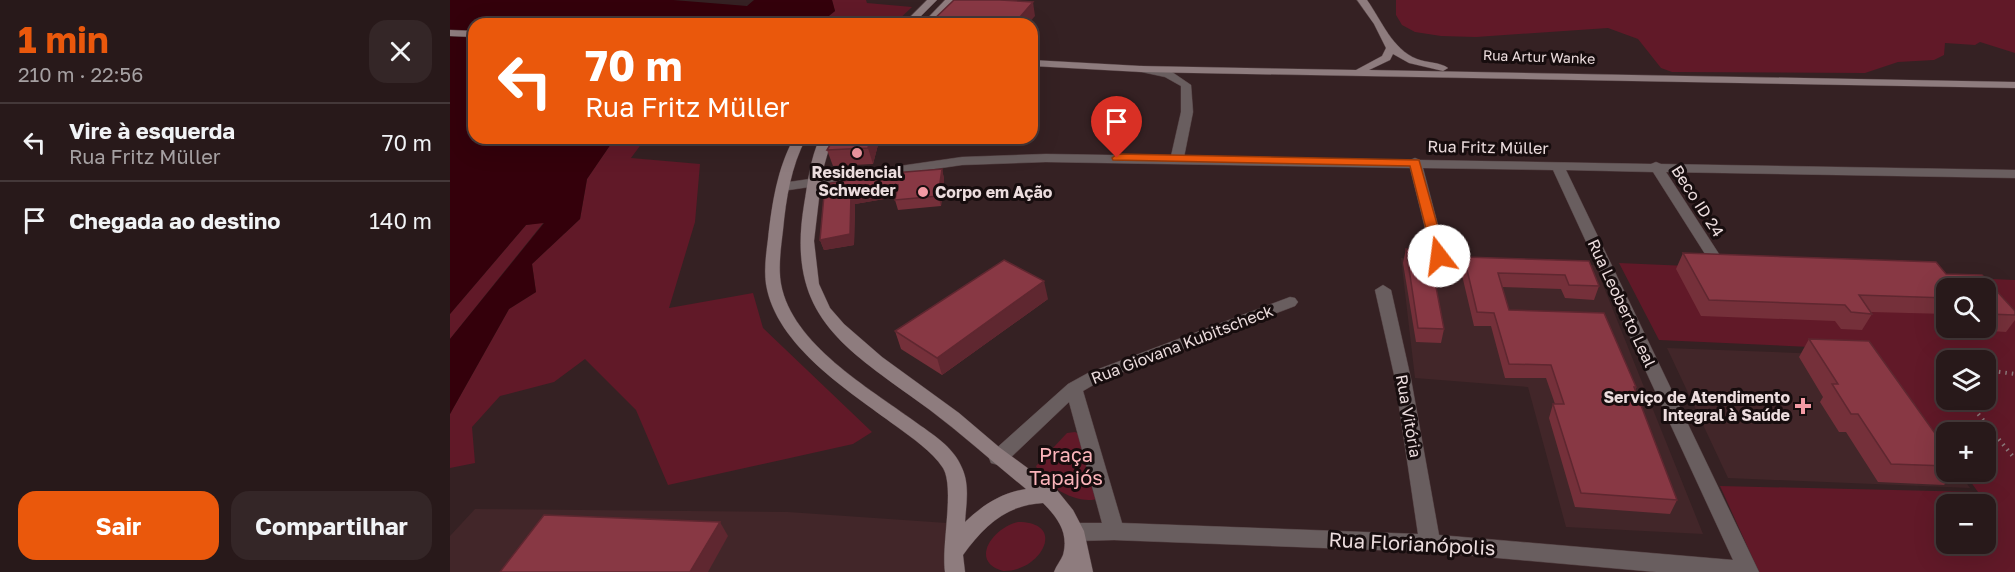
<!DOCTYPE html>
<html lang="pt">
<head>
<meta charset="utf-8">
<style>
  :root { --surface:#28191a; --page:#342627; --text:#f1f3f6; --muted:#a5a0a2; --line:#443839; --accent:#ea580c }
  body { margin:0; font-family:"Golos Text",sans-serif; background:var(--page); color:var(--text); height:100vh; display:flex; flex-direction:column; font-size:22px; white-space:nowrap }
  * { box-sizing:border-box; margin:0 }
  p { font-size:20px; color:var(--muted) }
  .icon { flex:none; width:33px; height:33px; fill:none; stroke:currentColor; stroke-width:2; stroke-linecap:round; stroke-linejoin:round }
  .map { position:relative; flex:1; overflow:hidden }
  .details { display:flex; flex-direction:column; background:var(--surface); width:450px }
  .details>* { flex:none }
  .banner { position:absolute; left:18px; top:18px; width:570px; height:126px; border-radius:18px; box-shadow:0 6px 24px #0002,0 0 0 2px var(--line); background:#ea580c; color:#fff; overflow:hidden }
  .fabs { position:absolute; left:1486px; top:278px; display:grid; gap:12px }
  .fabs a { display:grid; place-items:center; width:60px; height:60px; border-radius:12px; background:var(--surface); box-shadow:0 6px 24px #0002,0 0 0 2px var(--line); font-size:30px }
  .pin { position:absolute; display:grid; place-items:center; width:51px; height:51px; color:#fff; margin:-62px -26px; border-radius:50% 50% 50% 0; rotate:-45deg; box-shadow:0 0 6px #0007 }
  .pin .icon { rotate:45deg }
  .me { position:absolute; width:66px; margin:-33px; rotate:345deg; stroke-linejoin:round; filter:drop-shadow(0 0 4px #0008) }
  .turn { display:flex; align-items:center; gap:21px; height:126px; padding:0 18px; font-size:27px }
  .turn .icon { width:78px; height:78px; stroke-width:2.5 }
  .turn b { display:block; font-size:42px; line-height:51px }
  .round { display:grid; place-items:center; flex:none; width:63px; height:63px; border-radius:18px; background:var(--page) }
  .overview { display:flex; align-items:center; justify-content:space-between; height:102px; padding:0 18px }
  h1 { font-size:36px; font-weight:700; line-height:45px; color:var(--accent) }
  .primary-button { display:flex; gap:12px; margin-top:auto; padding:12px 18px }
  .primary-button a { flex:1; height:69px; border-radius:18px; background:var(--accent); color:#fff; font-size:24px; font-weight:700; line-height:69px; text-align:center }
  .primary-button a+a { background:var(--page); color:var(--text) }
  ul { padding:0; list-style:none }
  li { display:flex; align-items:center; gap:18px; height:78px; padding:0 18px; border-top:2px solid var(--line) }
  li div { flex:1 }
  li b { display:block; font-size:22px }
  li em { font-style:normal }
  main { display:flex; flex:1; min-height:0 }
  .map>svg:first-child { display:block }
  .built { fill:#422629 }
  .green { fill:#611928; fill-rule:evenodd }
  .water { fill:#34000b }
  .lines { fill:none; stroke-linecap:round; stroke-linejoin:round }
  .street-casing { stroke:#523f41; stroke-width:1 }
  .secondary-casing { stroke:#523f41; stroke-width:1 }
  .path { stroke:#8b797b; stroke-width:4; stroke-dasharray:1.5 5; stroke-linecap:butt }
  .street { fill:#695e5f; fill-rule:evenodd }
  .secondary { fill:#8e7c7e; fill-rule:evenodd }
  .wall { fill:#75303a }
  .shaded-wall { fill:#5f2730 }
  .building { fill:#883844; stroke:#5f2730; stroke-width:1.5 }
  .route { fill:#ea580c; stroke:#983908; stroke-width:1.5 }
  .poi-dot { fill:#f49aa4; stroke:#170d0e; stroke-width:2 }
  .labels { text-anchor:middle; stroke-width:6; stroke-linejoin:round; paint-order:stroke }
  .far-street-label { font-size:14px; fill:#ecddde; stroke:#170d0e }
  .street-label { font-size:16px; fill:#ecddde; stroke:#170d0e }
  .poi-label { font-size:16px; font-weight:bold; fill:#ecddde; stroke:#170d0e }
  .near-park-label { font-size:20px; fill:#fbb4ba; stroke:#170d0e }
  .near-street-label { font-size:20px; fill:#ecddde; stroke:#170d0e }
</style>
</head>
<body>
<main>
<section class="details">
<div class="overview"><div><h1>1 min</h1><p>210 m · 22:56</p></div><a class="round"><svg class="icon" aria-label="close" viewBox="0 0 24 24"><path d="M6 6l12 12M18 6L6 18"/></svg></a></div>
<ul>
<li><svg class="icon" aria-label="left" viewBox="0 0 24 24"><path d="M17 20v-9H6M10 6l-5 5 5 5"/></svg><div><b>Vire à esquerda</b><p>Rua Fritz Müller</p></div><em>70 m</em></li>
<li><svg class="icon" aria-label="arrive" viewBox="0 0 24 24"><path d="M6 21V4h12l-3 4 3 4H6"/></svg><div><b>Chegada ao destino</b></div><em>140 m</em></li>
</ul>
<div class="primary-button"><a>Sair</a><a>Compartilhar</a></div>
</section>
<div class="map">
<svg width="1565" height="572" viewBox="0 0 1565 572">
  <rect width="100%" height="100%" fill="#352123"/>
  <g class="built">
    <polygon points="951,258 1145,265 1253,534 1116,527 1078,387 965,378"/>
    <polygon points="1217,348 1425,356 1497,471 1508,471 1520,488 1278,478"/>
    <polygon points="25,509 338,512 497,523 494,564 497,572 0,572 0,536"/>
  </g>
  <g class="green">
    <polygon points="382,0 416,0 417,3 462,7 444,24 369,24 385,11"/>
    <polygon points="946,0 1565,0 1565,53 1530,42 1525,45 1495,43 1494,55 1484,60 1448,62 1415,73 1222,72 1211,68 1188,39 1158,28 1026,37 991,36 965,32 952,25 946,15"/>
    <polygon points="165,138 199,138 195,139 181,158 250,164 245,222 219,308 303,293 313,328 422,432 403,444 218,485 186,410 135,359 104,382 50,396 22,427 25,463 0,468 0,414 59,309 86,292 82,264 130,219 137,179"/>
    <polygon points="94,222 0,339 0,314 76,225"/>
    <path d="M 1169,263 L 1565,280 L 1565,572 L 1309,572 L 1270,486 L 1528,492 L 1513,471 L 1536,471 L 1536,432 L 1497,432 L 1497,449 L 1425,350 L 1209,340 ZM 1497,288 L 1536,288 L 1536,327 L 1497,327 ZM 1497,360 L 1536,360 L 1536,399 L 1497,399 ZM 1497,504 L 1536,504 L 1536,543 L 1497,543 Z"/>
    <path d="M 625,432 L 629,434 L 649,498 C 630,507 592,485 586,466 L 617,433 Z"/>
    <path d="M 568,522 C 618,522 591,572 553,571 C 518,561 544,527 568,522 Z"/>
  </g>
  <polygon class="water" points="0,0 223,0 297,6 304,0 382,0 385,11 369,24 24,24 24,138 165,138 137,179 130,219 82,264 86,292 59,309 0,414 0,339 94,223 76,225 0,314"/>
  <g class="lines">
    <defs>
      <polygon id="street" points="691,66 722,72 741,85 743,112 734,157 960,160 965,158 970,160 1201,164 1206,162 1211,164 1565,170 1565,178 1216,172 1269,254 1262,258 1257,257 1203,172 1116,170 1309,572 1206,572 980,552 664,540 625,541 618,538 615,532 618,526 625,523 652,523 619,402 555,463 548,465 541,463 539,458 541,453 618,384 638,373 840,297 845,298 848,302 845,306 650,381 633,391 672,523 968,534 945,379 925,290 933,285 941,290 961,379 989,535 1283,560 1103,170 973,168 996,256 989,260 982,256 960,168 596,162 512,165 332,191 326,187 332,183 512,157 596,154 721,156 731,112 731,86 715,77 687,71 686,69"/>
      <g id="secondary">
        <polygon points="477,0 487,0 463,24 453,24"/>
        <polygon points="495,0 505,0 482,24 472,24"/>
        <path d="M 907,0 L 917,0 C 932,21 942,49 967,59 C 977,63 990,62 998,68 L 993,71 L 959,63 L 943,54 L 940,60 L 919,70 L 1565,82 L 1565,88 L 691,72 L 582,66 L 582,60 L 691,66 L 906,70 L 932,56 L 936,48 L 924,24 Z"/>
        <polygon points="0,30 24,31 24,37 0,36"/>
        <path d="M 344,138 L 356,138 C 341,167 336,198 333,230 C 331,247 328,267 331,284 C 342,344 419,388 464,421 C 482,434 504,447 512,468 C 520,485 516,505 515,522 C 533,505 551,493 576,489 C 544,463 513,435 480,410 C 399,350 335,320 354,205 C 358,182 360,159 370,138 L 382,138 L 372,173 L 364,241 L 369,284 L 380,308 L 394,324 L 432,357 L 509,413 L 549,447 L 606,489 L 623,510 L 634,531 L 643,572 L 604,572 C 606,566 611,560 613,555 C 619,533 608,518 593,503 C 556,505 534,526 513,555 L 515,572 L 495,572 C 491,545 505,488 493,468 C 482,451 462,438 446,426 C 399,391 326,346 316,284 C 314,270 316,254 318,239 C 322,204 327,169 344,138 Z"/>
      </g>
    </defs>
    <use href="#street" class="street-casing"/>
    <use href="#secondary" class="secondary-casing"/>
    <g class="path">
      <polyline points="1536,370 1565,374"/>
      <polyline points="1516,399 1565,459"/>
    </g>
    <use href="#street" class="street"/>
    <use href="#secondary" class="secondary"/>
  </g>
  <g class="wall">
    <polygon points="384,138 431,138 429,141 423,164 383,166 377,150"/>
    <polygon points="492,169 494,179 491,206 448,210 445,200 446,197 405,204 404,245 374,250 370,240 375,184"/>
    <polygon points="956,249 994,329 991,343 966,342 953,263"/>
    <polygon points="1233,253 1486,262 1496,274 1532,275 1565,311 1565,320 1556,332 1525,330 1522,327 1536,327 1536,288 1497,288 1497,314 1421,312 1422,314 1412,330 1391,329 1385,321 1251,316 1226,269"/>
    <polygon points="1014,257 1139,261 1149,286 1144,300 1115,298 1111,289 1052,287 1059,310 1186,387 1185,391 1227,500 1220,514 1125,507 1099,418 1103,404 1105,404 1096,378 1055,378 1041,326 1024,326 1011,271"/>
    <polygon points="598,299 492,375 451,349 445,331"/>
    <polygon points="1359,339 1497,450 1497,471 1506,471 1494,485 1428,482 1396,432 1389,432 1370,402 1373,397 1349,357"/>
  </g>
  <g class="shaded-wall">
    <polygon points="583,2 585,16 578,24 564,24"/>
    <polygon points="420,138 431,138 429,141 423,164 418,148"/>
    <polygon points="492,169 494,179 491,206 488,196"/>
    <polygon points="448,185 451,196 405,204 404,245 374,250 370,240 401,194"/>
    <polygon points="594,281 598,299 492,375 487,358"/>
    <polygon points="270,522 278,536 258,572 240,572"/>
  </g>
  <g class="building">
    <polygon points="504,0 550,0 583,2 564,24 479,24"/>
    <polygon points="384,138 420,138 418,148 377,150"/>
    <polygon points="492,169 488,196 445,200 448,185 401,194 400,234 370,240 375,184 443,173"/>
    <polygon points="956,249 979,250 994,329 968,328"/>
    <polygon points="1233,253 1486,262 1496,274 1532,275 1565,311 1565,315 1537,314 1536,288 1497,288 1497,298 1409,295 1422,314 1401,312 1395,305 1259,300"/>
    <polygon points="1014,257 1139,261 1149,286 1119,285 1115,275 1048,273 1059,310 1154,313 1186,387 1184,387 1227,500 1131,493 1103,404 1114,404 1101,365 1059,364 1044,313 1027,312"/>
    <polygon points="554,260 594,281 487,358 445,331"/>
    <polygon points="1359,339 1419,341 1497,450 1497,466 1441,464 1408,414 1401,414 1382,384 1388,384"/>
    <polygon points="94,515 270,522 240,572 50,572"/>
  </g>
  <polygon class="route" points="667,154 969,160 996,256 989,260 983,256 960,166 663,160 662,158"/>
  <g class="poi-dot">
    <circle cx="407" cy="153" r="6"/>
    <circle cx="473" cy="192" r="6"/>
    <path d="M1350 397h6v6h6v6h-6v6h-6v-6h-6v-6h6z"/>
  </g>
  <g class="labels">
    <g class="far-street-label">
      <text transform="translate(1089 57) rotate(2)" y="5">Rua Artur Wanke</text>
    </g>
    <g class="street-label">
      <text transform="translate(1038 147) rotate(1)" y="6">Rua Fritz Müller</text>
      <text transform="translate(1248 201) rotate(57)" y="6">Beco ID 24</text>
      <text transform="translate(1172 303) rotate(65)" y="6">Rua Leoberto Leal</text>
      <text transform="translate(732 344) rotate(-21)" y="6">Rua Giovana Kubitscheck</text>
      <text transform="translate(959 416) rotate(80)" y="6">Rua Vitória</text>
    </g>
    <g class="poi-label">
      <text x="407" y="178">Residencial<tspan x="407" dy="18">Schweder</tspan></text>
      <text x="485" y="198" text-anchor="start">Corpo em Ação</text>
      <text x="1340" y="403" text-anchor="end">Serviço de Atendimento<tspan x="1340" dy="18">Integral à Saúde</tspan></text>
    </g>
    <g class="near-park-label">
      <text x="616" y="462">Praça<tspan x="616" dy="23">Tapajós</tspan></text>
    </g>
    <g class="near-street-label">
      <text transform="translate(962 544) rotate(3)" y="7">Rua Florianópolis</text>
    </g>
  </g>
</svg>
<div class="fabs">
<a><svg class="icon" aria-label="search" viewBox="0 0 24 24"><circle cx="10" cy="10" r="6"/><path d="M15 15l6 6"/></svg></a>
<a><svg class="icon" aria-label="layers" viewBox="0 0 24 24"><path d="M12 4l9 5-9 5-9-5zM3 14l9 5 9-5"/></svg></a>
<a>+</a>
<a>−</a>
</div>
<div class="pin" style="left:667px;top:158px;background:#d93025"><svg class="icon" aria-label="arrive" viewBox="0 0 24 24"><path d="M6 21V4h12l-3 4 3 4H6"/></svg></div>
<svg class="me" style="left:989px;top:256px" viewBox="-20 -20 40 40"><circle r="19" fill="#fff"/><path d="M0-13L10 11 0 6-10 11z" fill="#ea580c"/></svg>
<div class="banner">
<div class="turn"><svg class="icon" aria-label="left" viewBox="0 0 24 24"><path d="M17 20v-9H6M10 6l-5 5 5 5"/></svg><div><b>70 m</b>Rua Fritz Müller</div></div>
</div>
</div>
</main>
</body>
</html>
